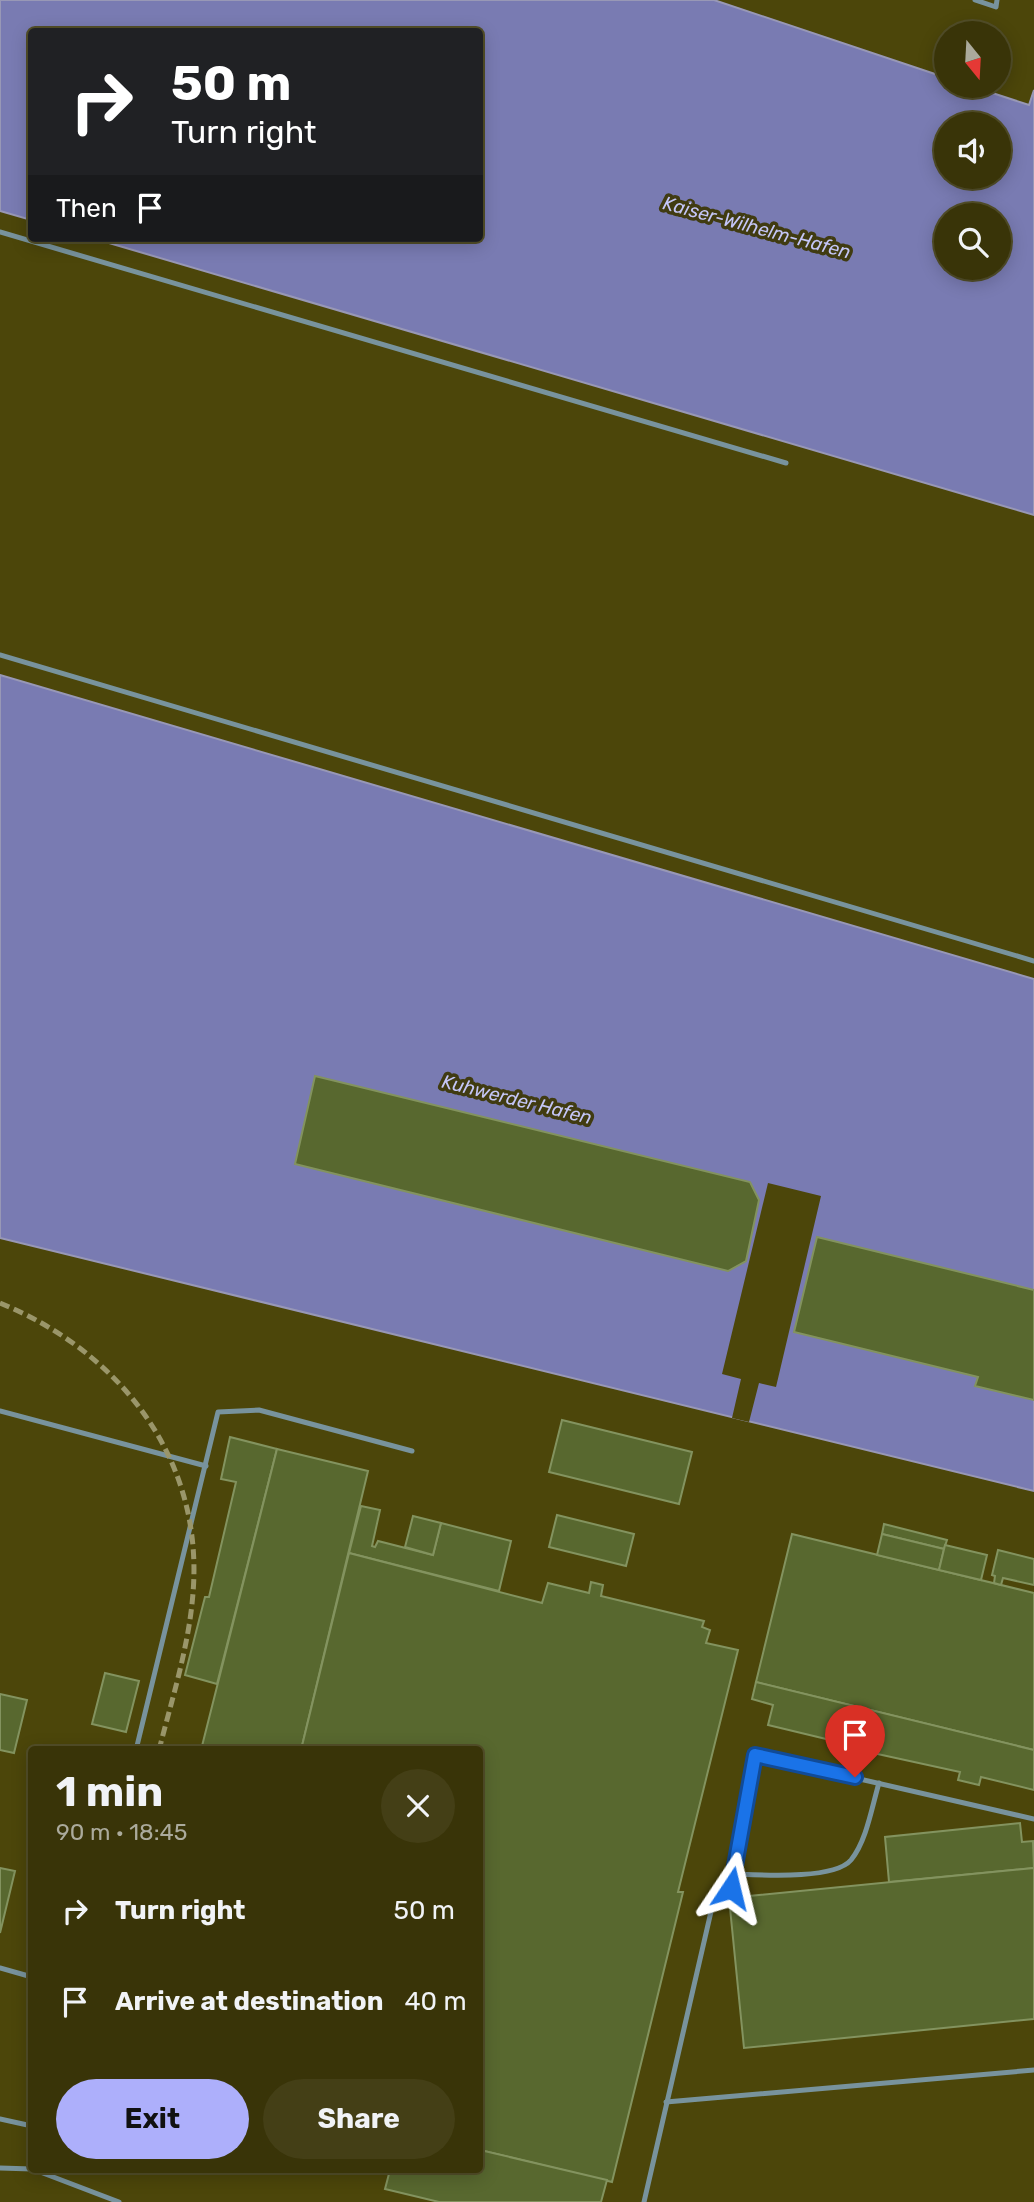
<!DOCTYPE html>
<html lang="en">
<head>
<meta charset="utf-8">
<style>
  :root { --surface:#393408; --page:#443f16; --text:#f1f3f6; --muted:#abaa9c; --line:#534f29; --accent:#adaffb }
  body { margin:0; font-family:Rubik,sans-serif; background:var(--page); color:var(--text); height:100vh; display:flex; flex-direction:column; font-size:26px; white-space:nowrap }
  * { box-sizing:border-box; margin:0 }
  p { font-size:23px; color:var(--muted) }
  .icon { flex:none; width:38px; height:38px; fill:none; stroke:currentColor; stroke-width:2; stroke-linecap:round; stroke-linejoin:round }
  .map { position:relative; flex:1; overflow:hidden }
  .sheet { position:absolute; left:28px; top:1746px; width:455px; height:427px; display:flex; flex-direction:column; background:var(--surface); border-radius:7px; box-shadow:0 4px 18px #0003,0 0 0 2px var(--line) }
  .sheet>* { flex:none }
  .hud { position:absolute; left:28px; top:28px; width:455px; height:214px; border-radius:7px; box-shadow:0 4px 18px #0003,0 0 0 2px var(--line); background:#202124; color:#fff; overflow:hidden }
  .needle { width:46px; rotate:162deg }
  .fabs { position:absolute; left:934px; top:21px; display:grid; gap:14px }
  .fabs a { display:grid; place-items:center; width:77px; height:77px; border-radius:50%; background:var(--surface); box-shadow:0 4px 18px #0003,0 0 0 2px var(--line); font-size:35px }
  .pin { position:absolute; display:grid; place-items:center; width:60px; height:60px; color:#fff; margin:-72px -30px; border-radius:50% 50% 50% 0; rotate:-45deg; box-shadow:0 0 7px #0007 }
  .pin .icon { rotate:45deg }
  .me { position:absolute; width:77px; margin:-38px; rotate:10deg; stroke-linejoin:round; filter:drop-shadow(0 0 5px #0008) }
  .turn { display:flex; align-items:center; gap:24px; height:147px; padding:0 28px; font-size:32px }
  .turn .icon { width:91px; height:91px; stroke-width:2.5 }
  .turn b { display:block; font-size:49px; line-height:60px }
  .then { display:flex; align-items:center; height:66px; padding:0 28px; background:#0003; gap:14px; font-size:26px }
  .round { display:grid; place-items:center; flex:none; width:74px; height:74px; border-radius:37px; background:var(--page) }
  .head { display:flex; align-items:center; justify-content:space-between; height:119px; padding:0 28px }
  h1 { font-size:42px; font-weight:700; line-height:52px }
  .action { display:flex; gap:14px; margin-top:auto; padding:14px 28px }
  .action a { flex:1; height:80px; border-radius:42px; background:var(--accent); color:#111; font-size:28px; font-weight:700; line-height:80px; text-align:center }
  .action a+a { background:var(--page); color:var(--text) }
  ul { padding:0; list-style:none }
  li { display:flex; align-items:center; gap:21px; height:91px; padding:0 28px }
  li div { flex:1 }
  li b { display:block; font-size:26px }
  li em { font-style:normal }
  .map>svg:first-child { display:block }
  .water { fill:#797bb2; stroke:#9898b6; stroke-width:2; fill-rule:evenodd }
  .pier { fill:#4c460a }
  .building { fill:#58682f; stroke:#83935f; stroke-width:2 }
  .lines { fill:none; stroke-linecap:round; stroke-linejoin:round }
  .service { stroke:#78939d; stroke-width:5 }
  .rail { stroke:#9a966a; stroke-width:5; stroke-dasharray:10 5; stroke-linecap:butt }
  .route-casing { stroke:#114b97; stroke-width:18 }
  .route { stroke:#1a73e8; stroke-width:12 }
  .labels { text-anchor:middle; stroke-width:7; stroke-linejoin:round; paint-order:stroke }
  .water-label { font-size:19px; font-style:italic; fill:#c4c6f7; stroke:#403b11 }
</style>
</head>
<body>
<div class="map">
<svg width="1034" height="2202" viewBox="0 0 1034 2202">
  <rect width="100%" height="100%" fill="#4c460a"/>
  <g class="water">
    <path d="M 0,0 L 714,0 L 947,78 L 947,86 L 971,86 L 1029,105 L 1034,90 L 1034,515 L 92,238 L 480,238 L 480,32 L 32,32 L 31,220 L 0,211 ZM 999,124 L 999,177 L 947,177 L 947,124 ZM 947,215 L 999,215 L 999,268 L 947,268 Z"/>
    <polygon points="0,675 1034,979 1034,1491 0,1238"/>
  </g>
  <polygon class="pier" points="768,1183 821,1196 776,1387 759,1383 749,1422 732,1418 741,1379 722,1374"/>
  <g class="building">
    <polygon points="315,1076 750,1182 759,1200 746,1261 728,1271 295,1164"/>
    <polygon points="817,1237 1034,1290 1034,1400 975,1386 978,1377 794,1332"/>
    <polygon points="562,1420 692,1452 679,1504 549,1472"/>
    <polygon points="230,1437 277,1449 217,1684 185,1675 205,1597 209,1597 236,1482 221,1479"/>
    <polygon points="277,1449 368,1471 301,1750 201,1750"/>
    <polygon points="361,1506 380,1510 372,1546 375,1547 378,1541 433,1555 441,1523 511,1541 499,1591 349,1553"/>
    <polygon points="557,1515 634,1534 626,1566 549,1547"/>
    <polygon points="413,1516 441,1523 433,1555 405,1547"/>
    <polygon points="884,1524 947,1540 944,1549 882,1534"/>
    <polygon points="792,1534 1034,1593 1034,1750 756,1682"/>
    <polygon points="882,1534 944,1549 939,1570 877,1555"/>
    <polygon points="945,1545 987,1555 981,1580 939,1570"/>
    <polygon points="998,1550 1034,1559 1034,1585 1003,1578 1001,1585 994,1583 995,1576 992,1575"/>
    <polygon points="349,1553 542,1603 548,1583 589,1593 591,1582 603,1585 601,1596 704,1621 702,1627 710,1630 706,1643 738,1650 678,1892 683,1892 612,2182 480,2150 480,1750 301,1750"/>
    <polygon points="105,1673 139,1681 126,1732 92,1724"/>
    <polygon points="756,1682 1034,1750 1034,1790 981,1777 979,1785 958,1780 960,1772 850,1748 851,1745 768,1725 773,1705 752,1699"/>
    <polygon points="0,1694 27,1700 14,1753 0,1750"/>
    <polygon points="1020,1823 1022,1842 1033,1841 1034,1868 889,1882 885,1837"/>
    <polygon points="0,1868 15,1871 0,1933"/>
    <polygon points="1034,1868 1034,2019 744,2048 729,1898"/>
    <polygon points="480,2150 607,2180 601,2202 439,2202 385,2189 390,2170 480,2170"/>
  </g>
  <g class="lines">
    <g class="service">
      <polyline points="975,0 996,7 997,0"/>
      <polyline points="0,232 786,463"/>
      <polyline points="0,655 1034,961"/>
      <polyline points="0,1411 206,1466"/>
      <polyline points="136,1750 218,1412 259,1410 412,1451"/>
      <path d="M 734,1874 C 760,1875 834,1880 851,1860 C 867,1840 872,1806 879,1783"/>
      <polyline points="0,1968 32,1977"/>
      <polyline points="666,2102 1034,2070"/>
      <polyline points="0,2119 32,2126"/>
      <polyline points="0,2168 32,2169"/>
      <polyline points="35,2170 119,2202"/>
      <polyline points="644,2202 713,1903 731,1888 755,1755 1034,1819"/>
    </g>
    <path class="rail" d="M 0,1303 C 120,1352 204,1459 193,1593 C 189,1646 172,1699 159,1750"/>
  </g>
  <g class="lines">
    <defs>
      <polyline id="route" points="731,1888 755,1755 855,1777"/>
    </defs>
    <use href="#route" class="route-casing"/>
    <use href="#route" class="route"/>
  </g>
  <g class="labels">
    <g class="water-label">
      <text transform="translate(757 227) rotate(15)" y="7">Kaiser-Wilhelm-Hafen</text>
      <text transform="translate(517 1099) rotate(14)" y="7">Kuhwerder Hafen</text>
    </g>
  </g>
</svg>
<div class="fabs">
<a><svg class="needle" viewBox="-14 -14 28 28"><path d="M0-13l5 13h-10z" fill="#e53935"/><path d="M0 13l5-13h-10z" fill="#abaa9c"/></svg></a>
<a><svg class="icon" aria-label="sound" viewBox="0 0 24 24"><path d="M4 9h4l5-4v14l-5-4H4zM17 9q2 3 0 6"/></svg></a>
<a><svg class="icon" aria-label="search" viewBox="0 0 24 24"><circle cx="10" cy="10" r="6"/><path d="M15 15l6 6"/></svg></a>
</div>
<div class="pin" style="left:855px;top:1777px;background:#d93025"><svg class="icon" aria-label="arrive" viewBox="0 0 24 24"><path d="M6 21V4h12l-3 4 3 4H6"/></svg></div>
<svg class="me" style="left:731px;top:1888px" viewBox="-20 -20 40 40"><path d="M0-17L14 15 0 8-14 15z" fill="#1a73e8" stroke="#fff" stroke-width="4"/></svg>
<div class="hud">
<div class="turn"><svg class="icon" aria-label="right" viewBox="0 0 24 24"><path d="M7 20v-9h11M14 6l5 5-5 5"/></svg><div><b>50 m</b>Turn right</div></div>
<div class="then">Then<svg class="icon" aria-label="arrive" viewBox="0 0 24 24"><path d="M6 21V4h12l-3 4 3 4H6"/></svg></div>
</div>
<section class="sheet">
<div class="head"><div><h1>1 min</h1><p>90 m · 18:45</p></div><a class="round"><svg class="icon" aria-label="close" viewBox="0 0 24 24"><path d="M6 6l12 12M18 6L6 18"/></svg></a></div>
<ul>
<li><svg class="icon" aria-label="right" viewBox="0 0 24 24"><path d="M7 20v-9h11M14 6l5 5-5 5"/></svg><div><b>Turn right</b></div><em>50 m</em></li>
<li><svg class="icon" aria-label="arrive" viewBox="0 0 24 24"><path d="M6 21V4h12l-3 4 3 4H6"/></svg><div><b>Arrive at destination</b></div><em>40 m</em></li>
</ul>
<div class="action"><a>Exit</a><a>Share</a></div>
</section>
</div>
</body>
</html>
